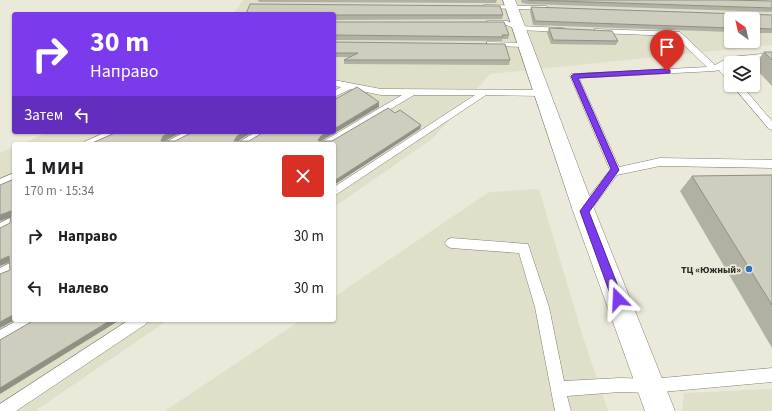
<!DOCTYPE html>
<html lang="ru">
<head>
<meta charset="utf-8">
<style>
  :root { --surface:#fff; --page:#f6f6f6; --text:#202124; --muted:#757577 }
  body { margin:0; font-family:"Source Sans 3",sans-serif; background:var(--page); color:var(--text); height:100vh; display:flex; flex-direction:column; font-size:15px; white-space:nowrap }
  * { box-sizing:border-box; margin:0 }
  p { font-size:13px; color:var(--muted) }
  .icon { flex:none; width:22px; height:22px; fill:none; stroke:currentColor; stroke-width:2; stroke-linecap:round; stroke-linejoin:round }
  .map { position:relative; flex:1; overflow:hidden }
  .side { position:absolute; left:12px; top:142px; width:324px; height:180px; display:flex; flex-direction:column; background:var(--surface); border-radius:4px; box-shadow:0 1px 3px #0004 }
  .side>* { flex:none }
  .top-card { position:absolute; left:12px; top:12px; width:324px; height:122px; border-radius:4px; box-shadow:0 1px 3px #0004; background:#7c3aed; color:#fff; overflow:hidden }
  .needle { width:26px; rotate:326deg }
  .tools { position:absolute; left:724px; top:12px; display:grid; gap:8px }
  .tools a { display:grid; place-items:center; width:36px; height:36px; border-radius:4px; background:var(--surface); box-shadow:0 1px 3px #0004; font-size:20px }
  .pin { position:absolute; display:grid; place-items:center; width:34px; height:34px; color:#fff; margin:-41px -17px; border-radius:50% 50% 50% 0; rotate:-45deg; box-shadow:0 0 4px #0007 }
  .pin .icon { rotate:45deg }
  .me { position:absolute; width:44px; margin:-22px; rotate:339deg; stroke-linejoin:round; filter:drop-shadow(0 0 3px #0008) }
  .turn { display:flex; align-items:center; gap:14px; height:84px; padding:0 12px; font-size:18px }
  .turn .icon { width:52px; height:52px; stroke-width:2.5 }
  .turn b { display:block; font-size:28px; line-height:34px }
  .then { display:flex; align-items:center; height:38px; padding:0 12px; background:#0003; gap:8px; font-size:15px }
  .round { display:grid; place-items:center; flex:none; width:42px; height:42px; border-radius:4px; background:var(--page) }
  .overview { display:flex; align-items:center; justify-content:space-between; height:68px; padding:0 12px }
  h1 { font-size:24px; font-weight:600; line-height:30px }
  ul { padding:0; list-style:none }
  li { display:flex; align-items:center; gap:12px; height:52px; padding:0 12px }
  li div { flex:1 }
  li b { display:block; font-size:15px }
  li em { font-style:normal }
  .map>svg:first-child { display:block }
  .built { fill:#e0dfc9; fill-rule:evenodd }
  .lines { fill:none; stroke-linecap:round; stroke-linejoin:round }
  .lane-casing { stroke:#7f7e70; stroke-width:1 }
  .street-casing { stroke:#7f7e70; stroke-width:1 }
  .lane { fill:#fff; fill-rule:evenodd }
  .street { fill:#fff; fill-rule:evenodd }
  .wall { fill:#b1b0a3 }
  .shaded-wall { fill:#909085 }
  .building { fill:#cecdbe; stroke:#909085 }
  .route { fill:#7c3aed; stroke:#51269a }
  .poi-dot { fill:#2973c3; stroke:#ebeada; stroke-width:1.5 }
  .labels { text-anchor:middle; stroke-width:3.5; stroke-linejoin:round; paint-order:stroke }
  .poi-label { font-size:10px; font-weight:bold; fill:#2b2b25; stroke:#ebeada; text-anchor:end }
</style>
</head>
<body>
<div class="map">
<svg width="772" height="411" viewBox="0 0 772 411">
  <rect width="100%" height="100%" fill="#ebeada"/>
  <g class="built">
    <path d="M 243,0 L 772,0 L 772,45 L 490,74 L 432,139 L 334,207 L 334,144 L 21,144 L 48,132 L 334,132 L 334,14 L 233,14 ZM 731,19 L 753,19 L 753,41 L 731,41 Z"/>
    <polygon points="14,147 14,320 168,320 35,411 0,411 0,153"/>
    <polygon points="539,189 583,337 608,411 165,411 301,320 334,320 334,297 489,192"/>
    <polygon points="772,389 772,411 682,411 684,393"/>
  </g>
  <g class="lines">
    <defs>
      <g id="lane">
        <polygon points="485,5 546,6 549,8 546,10 483,8 483,6"/>
        <polygon points="487,21 507,21 520,26 563,28 567,30 563,32 519,30 506,25 487,25"/>
        <polygon points="595,29 680,32 715,65 730,57 772,53 772,57 732,61 724,66 731,74 731,82 728,81 719,70 714,71 579,78 619,167 660,158 772,160 772,168 660,166 617,175 588,214 584,215 580,214 578,211 580,208 610,170 570,76 571,74 707,67 675,36 598,33 595,33"/>
        <polygon points="487,42 525,43 529,45 525,47 490,46 487,46"/>
        <polygon points="334,80 381,89 543,90 547,93 543,96 486,95 334,196 334,187 475,95 414,95 332,144 320,144 322,142 402,95 381,95 351,89 334,97 334,91 341,87 334,86"/>
        <polygon points="732,85 741,85 772,121 772,130 769,129"/>
        <polygon points="106,132 119,132 117,134 96,144 82,144 84,142"/>
        <polygon points="185,132 198,132 196,134 177,144 164,144 166,142"/>
        <polygon points="256,132 269,132 250,144 237,144 239,142"/>
        <polygon points="14,173 14,181 0,187 0,179"/>
        <polygon points="14,216 14,226 0,233 0,223"/>
        <polygon points="451,238 528,244 549,307 564,381 620,378 651,379 772,368 772,382 651,393 620,392 567,396 571,411 555,411 535,307 519,253 451,248 447,246 445,243 447,240"/>
        <polygon points="14,261 14,272 0,279 0,268"/>
        <polygon points="18,320 37,320 35,324 0,345 0,330"/>
        <polygon points="129,320 148,320 146,324 16,411 0,411 0,404"/>
      </g>
      <polygon id="street" points="503,0 515,0 595,211 675,411 645,411 573,211"/>
    </defs>
    <use href="#lane" class="lane-casing"/>
    <use href="#street" class="street-casing"/>
    <use href="#lane" class="lane"/>
    <use href="#street" class="street"/>
  </g>
  <g class="wall">
    <polygon points="258,0 497,0 496,3 259,2"/>
    <polygon points="521,0 728,0 772,1 772,12 528,4 522,3"/>
    <polygon points="531,7 772,15 772,33 753,33 753,19 731,19 731,32 533,25 530,11"/>
    <polygon points="334,14 503,15 502,19 334,20"/>
    <polygon points="334,22 509,35 508,39 502,39 502,41 334,40"/>
    <polygon points="549,28 618,41 616,45 551,44 547,33"/>
    <polygon points="334,42 510,60 509,65 344,64 344,60 349,57 334,57"/>
    <polygon points="764,52 772,52 772,86 753,66"/>
    <polygon points="772,175 772,348 680,191 692,176"/>
  </g>
  <g class="shaded-wall">
    <polygon points="379,102 379,107 321,141 318,144 318,140 321,136 328,132 334,132 334,129"/>
    <polygon points="421,125 420,129 334,185 334,181"/>
    <polygon points="172,132 182,132 165,141 161,141 163,136"/>
    <polygon points="244,132 253,132 238,141 234,141 237,136"/>
    <polygon points="11,211 14,216 0,221 0,215"/>
    <polygon points="9,256 14,260 0,266 0,260"/>
    <polygon points="13,315 14,316 14,320 15,320 0,328 0,322"/>
    <polygon points="111,320 120,320 0,394 0,388"/>
  </g>
  <g class="building">
    <polygon points="528,0 728,0 772,1 772,8"/>
    <polygon points="250,4 500,6 503,15 334,15 334,14 246,14"/>
    <polygon points="531,7 772,15 772,29 753,28 753,19 731,19 731,28 535,21"/>
    <polygon points="334,22 504,22 509,35 502,35 503,37 334,35"/>
    <polygon points="549,28 612,31 618,41 553,40"/>
    <polygon points="334,42 505,44 510,60 344,60 358,53 334,53"/>
    <polygon points="764,52 772,52 772,60"/>
    <polygon points="357,87 379,102 334,129 334,100"/>
    <polygon points="388,108 395,113 400,110 421,125 334,181 334,144 90,144 117,132 172,132 163,136 161,141 175,141 193,132 244,132 237,136 234,141 249,141 264,132 328,132 321,136 318,140 319,141 332,141"/>
    <polygon points="772,175 772,305 692,176"/>
    <polygon points="14,179 14,315 13,315 0,322 0,274 10,270 9,256 0,260 0,228 10,223 11,211 0,215 0,185"/>
    <polygon points="31,320 111,320 0,388 0,340 31,322"/>
  </g>
  <polygon class="route" points="667,69 670,70 670,73 578,78 619,170 589,212 623,299 622,302 618,304 614,302 612,299 580,211 611,169 571,76 574,74"/>
  <circle class="poi-dot" cx="749" cy="269" r="4"/>
  <g class="labels">
    <g class="poi-label">
      <text x="741" y="273">ТЦ «Южный»</text>
    </g>
  </g>
</svg>
<div class="tools">
<a><svg class="needle" viewBox="-14 -14 28 28"><path d="M0-13l5 13h-10z" fill="#e53935"/><path d="M0 13l5-13h-10z" fill="#757577"/></svg></a>
<a><svg class="icon" aria-label="layers" viewBox="0 0 24 24"><path d="M12 4l9 5-9 5-9-5zM3 14l9 5 9-5"/></svg></a>
</div>
<div class="pin" style="left:667px;top:71px;background:#d93025"><svg class="icon" aria-label="arrive" viewBox="0 0 24 24"><path d="M6 21V4h12l-3 4 3 4H6"/></svg></div>
<svg class="me" style="left:618px;top:299px" viewBox="-20 -20 40 40"><path d="M0-17L14 15 0 8-14 15z" fill="#7c3aed" stroke="#fff" stroke-width="4"/></svg>
<div class="top-card">
<div class="turn"><svg class="icon" aria-label="right" viewBox="0 0 24 24"><path d="M7 20v-9h11M14 6l5 5-5 5"/></svg><div><b>30 m</b>Направо</div></div>
<div class="then">Затем<svg class="icon" aria-label="left" viewBox="0 0 24 24"><path d="M17 20v-9H6M10 6l-5 5 5 5"/></svg></div>
</div>
<section class="side">
<div class="overview"><div><h1>1 мин</h1><p>170 m · 15:34</p></div><a class="round" style="background:#d93025;color:#fff"><svg class="icon" aria-label="close" viewBox="0 0 24 24"><path d="M6 6l12 12M18 6L6 18"/></svg></a></div>
<ul>
<li><svg class="icon" aria-label="right" viewBox="0 0 24 24"><path d="M7 20v-9h11M14 6l5 5-5 5"/></svg><div><b>Направо</b></div><em>30 m</em></li>
<li><svg class="icon" aria-label="left" viewBox="0 0 24 24"><path d="M17 20v-9H6M10 6l-5 5 5 5"/></svg><div><b>Налево</b></div><em>30 m</em></li>
</ul>
</section>
</div>
</body>
</html>
